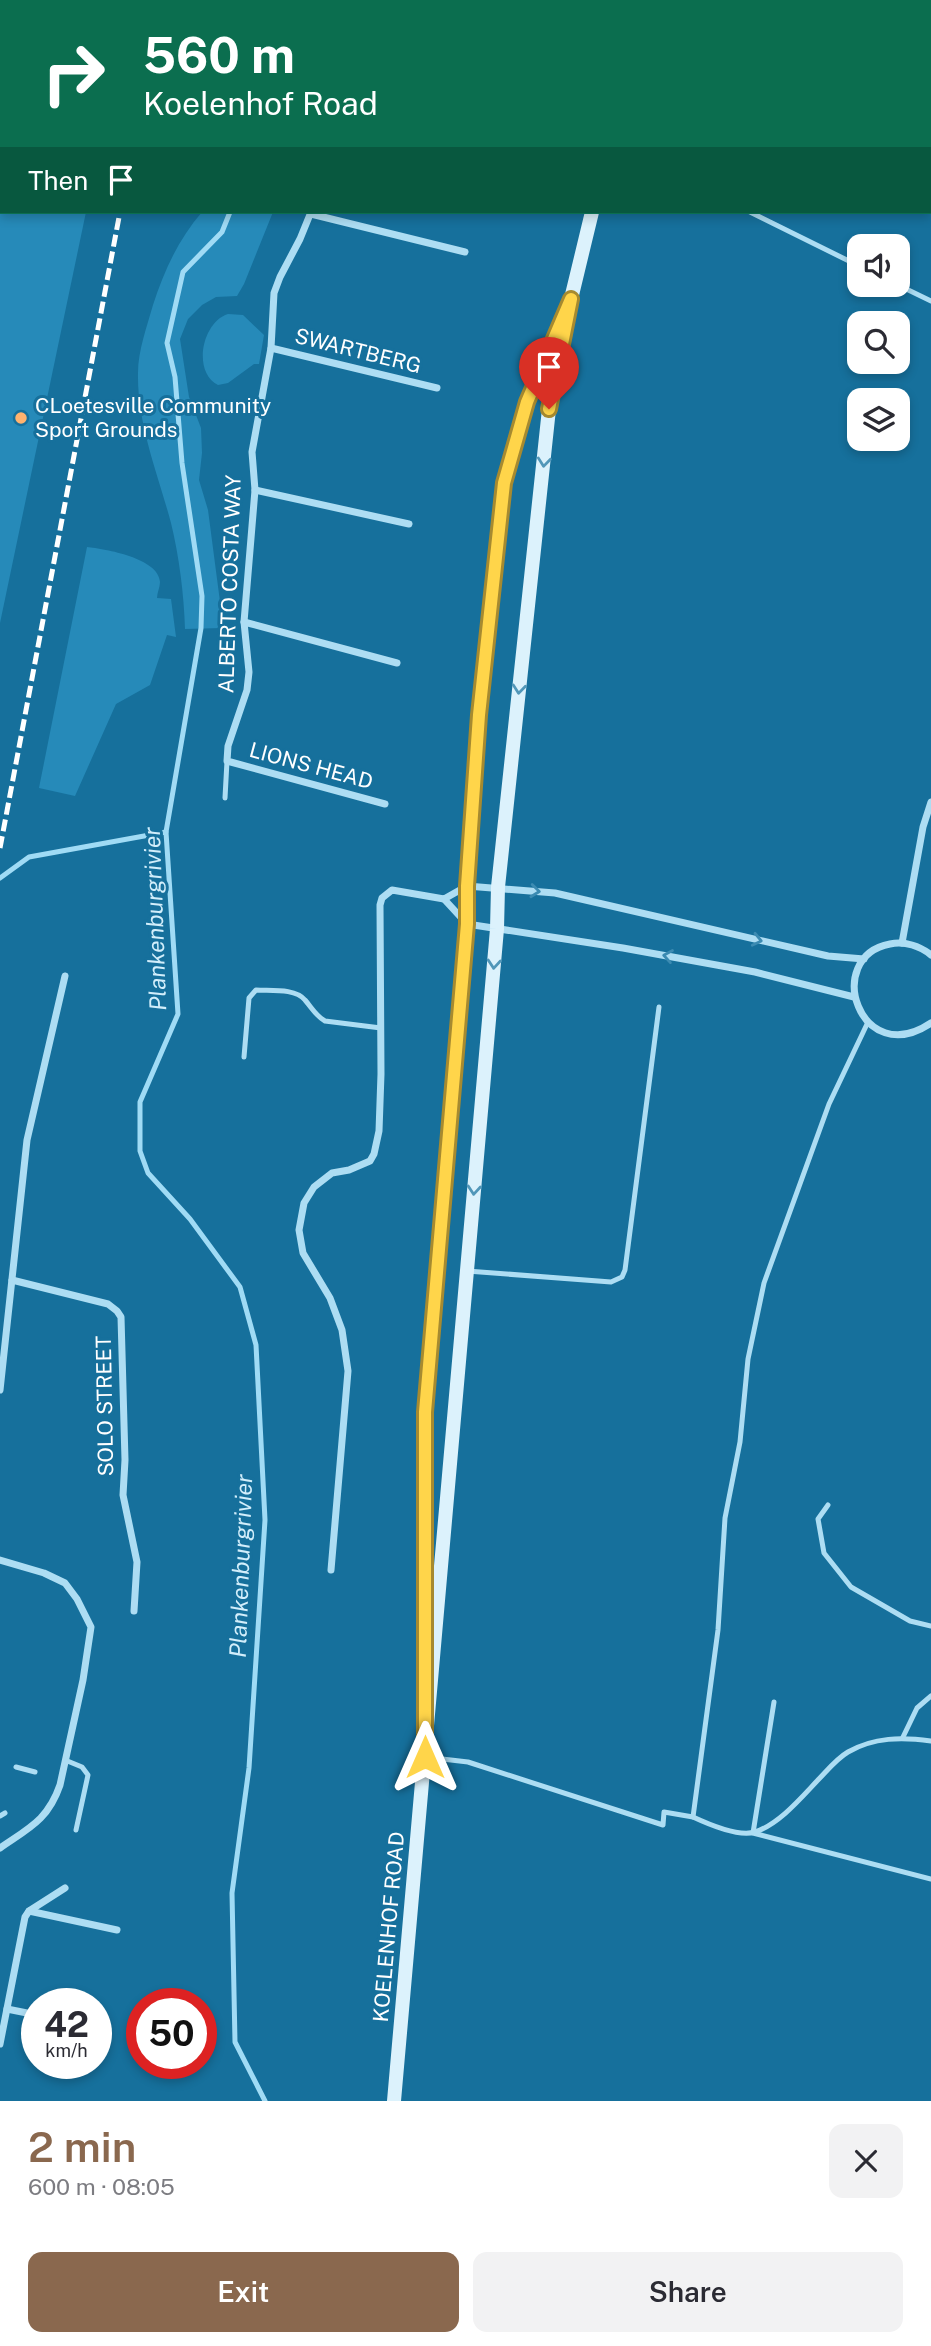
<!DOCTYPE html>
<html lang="en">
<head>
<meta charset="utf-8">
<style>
  :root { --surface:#fff; --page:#f2f2f3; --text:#2b2b33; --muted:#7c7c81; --accent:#8a684e }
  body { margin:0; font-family:"Public Sans",sans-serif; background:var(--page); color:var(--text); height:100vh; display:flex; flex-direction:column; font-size:26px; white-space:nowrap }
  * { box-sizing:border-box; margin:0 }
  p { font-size:23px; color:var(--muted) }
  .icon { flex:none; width:38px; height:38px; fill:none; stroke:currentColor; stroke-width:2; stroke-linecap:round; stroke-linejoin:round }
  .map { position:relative; height:2101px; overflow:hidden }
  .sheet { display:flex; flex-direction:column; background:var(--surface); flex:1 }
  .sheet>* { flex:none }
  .hud { position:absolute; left:0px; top:0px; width:931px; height:214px; box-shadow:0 4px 10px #0003; background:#0b6e4f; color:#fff; overflow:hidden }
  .tools { position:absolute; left:847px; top:234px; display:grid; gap:14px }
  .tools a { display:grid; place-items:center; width:63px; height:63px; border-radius:14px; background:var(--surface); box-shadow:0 4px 10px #0003; font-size:35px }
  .speed { position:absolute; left:21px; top:1988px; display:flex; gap:14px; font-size:35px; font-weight:700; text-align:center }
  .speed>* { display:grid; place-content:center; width:91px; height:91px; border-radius:50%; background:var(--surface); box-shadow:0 4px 10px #0003; line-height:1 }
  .speed small { font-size:18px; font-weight:400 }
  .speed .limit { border:10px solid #d22; background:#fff; color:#111 }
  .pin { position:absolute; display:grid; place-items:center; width:60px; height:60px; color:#fff; margin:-72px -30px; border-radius:50% 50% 50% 0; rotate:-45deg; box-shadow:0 0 7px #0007 }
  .pin .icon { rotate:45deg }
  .me { position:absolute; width:77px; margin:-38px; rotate:0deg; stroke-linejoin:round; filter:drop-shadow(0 0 5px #0008) }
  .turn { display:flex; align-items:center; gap:24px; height:147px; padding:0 28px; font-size:32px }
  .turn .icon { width:91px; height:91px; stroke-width:2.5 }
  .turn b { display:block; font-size:49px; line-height:60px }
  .then { display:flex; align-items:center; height:66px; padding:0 28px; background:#0003; gap:14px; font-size:26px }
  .round { display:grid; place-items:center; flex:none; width:74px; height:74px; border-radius:14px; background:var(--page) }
  .summary { display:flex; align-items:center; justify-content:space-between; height:119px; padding:0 28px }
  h1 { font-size:42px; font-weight:600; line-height:52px; color:var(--accent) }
  .action { display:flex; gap:14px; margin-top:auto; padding:14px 28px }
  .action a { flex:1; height:80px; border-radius:14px; background:var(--accent); color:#fff; font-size:28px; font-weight:600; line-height:80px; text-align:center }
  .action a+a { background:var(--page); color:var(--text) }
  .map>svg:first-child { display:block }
  .green { fill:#268ab9 }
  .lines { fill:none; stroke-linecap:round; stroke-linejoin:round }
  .stream { stroke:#a0dbf5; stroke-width:5 }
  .service { stroke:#adddf3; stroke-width:5 }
  .minor { stroke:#adddf3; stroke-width:7 }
  .secondary { stroke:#dcf2fc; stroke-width:14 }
  .rail { stroke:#fff; stroke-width:5; stroke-dasharray:12 5; stroke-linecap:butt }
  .oneway { stroke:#5197b9 }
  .oneway2 { stroke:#3c8bb2 }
  .route-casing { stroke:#a68a30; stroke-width:18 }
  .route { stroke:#ffd54a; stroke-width:12 }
  .poi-dot { fill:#ffb36f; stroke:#16709c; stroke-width:2.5 }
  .labels { text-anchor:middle; stroke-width:6; stroke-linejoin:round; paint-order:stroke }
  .street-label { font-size:21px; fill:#fff; stroke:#16709c }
  .poi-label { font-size:21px; fill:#fff; stroke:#16709c; text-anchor:start }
  .water-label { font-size:23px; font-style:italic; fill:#d2eefb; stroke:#16709c }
</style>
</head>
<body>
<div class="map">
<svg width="931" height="2101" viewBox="0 0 931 2101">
  <rect width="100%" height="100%" fill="#16709c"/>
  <g class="green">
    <polygon points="0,0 140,0 2,2 2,212 86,212 0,623"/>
    <path d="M 202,212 L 273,212 L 244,284 L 237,296 L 216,297 L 202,305 L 188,319 L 180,339 L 189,397 L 201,428 L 202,453 L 199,480 L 208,510 L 222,617 L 222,628 L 185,629 C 184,594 179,556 171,523 C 158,474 137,424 138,373 C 138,351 147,326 153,305 C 164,271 178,240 202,212 Z"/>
    <path d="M 228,314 L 243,315 L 264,335 L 259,364 L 254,364 L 228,383 L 218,385 C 192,372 202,322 228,314 Z"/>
    <path d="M 87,547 C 105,549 159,558 160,582 C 160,587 157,593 157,598 L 171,599 L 176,637 L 167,635 L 150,685 L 116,704 L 75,796 L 39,788 Z"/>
  </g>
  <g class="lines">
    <g class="stream">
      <polyline points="304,2 305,0"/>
      <polyline points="230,212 222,232 183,272 167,343 175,377 182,463 202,596 201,628 166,832 178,1014 140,1102 140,1151 148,1173 190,1219 240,1287 256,1345 265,1520 249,1768 232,1893 235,2042 265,2101"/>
      <polyline points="0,878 29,857 166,832"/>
    </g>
    <g class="service">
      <polyline points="750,212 859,266"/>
      <polyline points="898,285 931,301"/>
      <polyline points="225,798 227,761"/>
      <path d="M 868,1022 L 829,1104 L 764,1283 L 748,1359 L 740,1442 L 725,1518 L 718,1630 L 693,1817 C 708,1824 739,1837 755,1832 C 779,1824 800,1799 817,1781 C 826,1772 836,1759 848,1752 C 874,1737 902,1737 931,1741"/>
      <path d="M 244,1057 L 249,998 L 256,990 C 271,991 295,988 305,1000 C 312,1008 316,1016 325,1021 L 381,1028"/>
      <polyline points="467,1271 611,1282 622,1277 625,1270 659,1007"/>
      <polyline points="828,1505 818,1519 824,1553 851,1587 910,1621 931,1626"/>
      <polyline points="774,1702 753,1833 931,1879"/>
      <polyline points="903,1737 917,1708 931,1696"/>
      <polyline points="425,1757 468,1762 663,1825 664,1812 693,1817"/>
      <polyline points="65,1760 82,1767 88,1775 76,1830"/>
      <polyline points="16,1767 35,1772"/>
      <polyline points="0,1816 5,1813"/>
    </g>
    <g class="minor">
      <polyline points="360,2 361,0"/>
      <polyline points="311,212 300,239 280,277 274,293 271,348 252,452 255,490 244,622 249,672 247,690 228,746 227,761 385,804"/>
      <polyline points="311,214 465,252"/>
      <polyline points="271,348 437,388"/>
      <polyline points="255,490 409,524"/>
      <polyline points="244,622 397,663"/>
      <polyline points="444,899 467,924 623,948 755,972 854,997"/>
      <polyline points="902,943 923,827 931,802"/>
      <path d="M 931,955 C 920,946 905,941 890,944 C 822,957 860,1071 931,1023"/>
      <polyline points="12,1280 108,1304 117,1311 121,1317 125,1460 123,1495 137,1562 134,1611"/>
      <polyline points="0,1390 27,1140 65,976"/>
      <path d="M 0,1560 L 44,1573 L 65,1583 L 77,1599 L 91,1627 L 83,1680 L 60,1785 C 48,1820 29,1828 0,1848"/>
      <polyline points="331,1570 348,1371 342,1330 330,1298 303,1253 299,1230 304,1203 314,1187 332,1173 349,1170 370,1161 374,1154 379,1131 381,1074 380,905 382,898 392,890 444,899 467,886 555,893 828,956 864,959"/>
      <polyline points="29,1911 117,1930"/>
      <polyline points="7,2009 37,2015"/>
      <polyline points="0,2044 25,1917 29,1911 65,1888"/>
    </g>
    <g class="secondary">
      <polyline points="658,2 659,0"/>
      <polyline points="425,1665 425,1412 467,924 467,886 479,715 504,483 527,402 559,327"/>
      <polyline points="394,2101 497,929 498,887 549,409 571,299 592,212"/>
    </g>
    <g class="rail">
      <polyline points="173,2 173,0"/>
      <polyline points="0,848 120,212"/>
    </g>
  </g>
  <defs><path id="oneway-chevron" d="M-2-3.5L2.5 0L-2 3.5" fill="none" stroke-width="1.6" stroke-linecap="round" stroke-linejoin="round" transform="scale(1.75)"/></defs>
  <g class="oneway">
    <use href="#oneway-chevron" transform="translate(544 462) rotate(96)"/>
    <use href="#oneway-chevron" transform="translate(519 689) rotate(96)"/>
    <use href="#oneway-chevron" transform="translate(494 964) rotate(95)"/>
    <use href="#oneway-chevron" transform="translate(474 1190) rotate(95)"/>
  </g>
  <g class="oneway2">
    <use href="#oneway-chevron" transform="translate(535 891) rotate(6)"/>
    <use href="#oneway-chevron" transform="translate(757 940) rotate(13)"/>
    <use href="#oneway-chevron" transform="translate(668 956) rotate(-170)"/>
  </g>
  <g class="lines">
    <defs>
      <polyline id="route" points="425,1757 425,1412 467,924 467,886 479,715 504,483 527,402 571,299 549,409"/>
    </defs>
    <use href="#route" class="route-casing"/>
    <use href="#route" class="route"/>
  </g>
  <circle class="poi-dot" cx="21" cy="418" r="7"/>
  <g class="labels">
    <g class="street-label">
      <text transform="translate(358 351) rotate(14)" y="7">SWARTBERG</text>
      <text transform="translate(230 584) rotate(-88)" y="7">ALBERTO COSTA WAY</text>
      <text transform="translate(311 766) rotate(15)" y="7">LIONS HEAD</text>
      <text transform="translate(105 1406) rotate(-91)" y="7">SOLO STREET</text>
      <text transform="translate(389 1927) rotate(-85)" y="7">KOELENHOF ROAD</text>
    </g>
    <g class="poi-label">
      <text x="35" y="413">CLoetesville Community<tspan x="35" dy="24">Sport Grounds</tspan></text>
    </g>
    <g class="water-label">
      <text transform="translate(155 919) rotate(-92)" y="8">Plankenburgrivier</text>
      <text transform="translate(241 1566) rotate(-88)" y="8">Plankenburgrivier</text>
    </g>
  </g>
</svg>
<div class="tools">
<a><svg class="icon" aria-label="sound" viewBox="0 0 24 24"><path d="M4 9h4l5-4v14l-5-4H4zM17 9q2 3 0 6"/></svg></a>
<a><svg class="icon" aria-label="search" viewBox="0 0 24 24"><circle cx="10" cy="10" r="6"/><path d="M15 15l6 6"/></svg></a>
<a><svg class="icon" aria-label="layers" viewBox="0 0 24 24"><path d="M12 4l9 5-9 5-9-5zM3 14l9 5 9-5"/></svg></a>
</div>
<div class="speed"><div>42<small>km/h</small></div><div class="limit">50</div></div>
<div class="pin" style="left:549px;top:409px;background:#d93025"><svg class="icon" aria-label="arrive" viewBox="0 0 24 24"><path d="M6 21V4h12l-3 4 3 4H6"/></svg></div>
<svg class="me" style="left:425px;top:1757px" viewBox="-20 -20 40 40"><path d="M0-17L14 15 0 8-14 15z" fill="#ffd54a" stroke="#fff" stroke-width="4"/></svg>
<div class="hud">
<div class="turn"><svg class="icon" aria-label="right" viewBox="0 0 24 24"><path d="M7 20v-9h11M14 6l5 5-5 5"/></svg><div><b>560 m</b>Koelenhof Road</div></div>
<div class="then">Then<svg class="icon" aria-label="arrive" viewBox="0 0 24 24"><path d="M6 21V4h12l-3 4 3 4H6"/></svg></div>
</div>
</div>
<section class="sheet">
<div class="summary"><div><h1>2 min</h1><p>600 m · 08:05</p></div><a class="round"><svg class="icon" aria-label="close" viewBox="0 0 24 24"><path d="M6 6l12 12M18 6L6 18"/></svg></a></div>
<div class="action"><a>Exit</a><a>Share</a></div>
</section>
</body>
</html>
